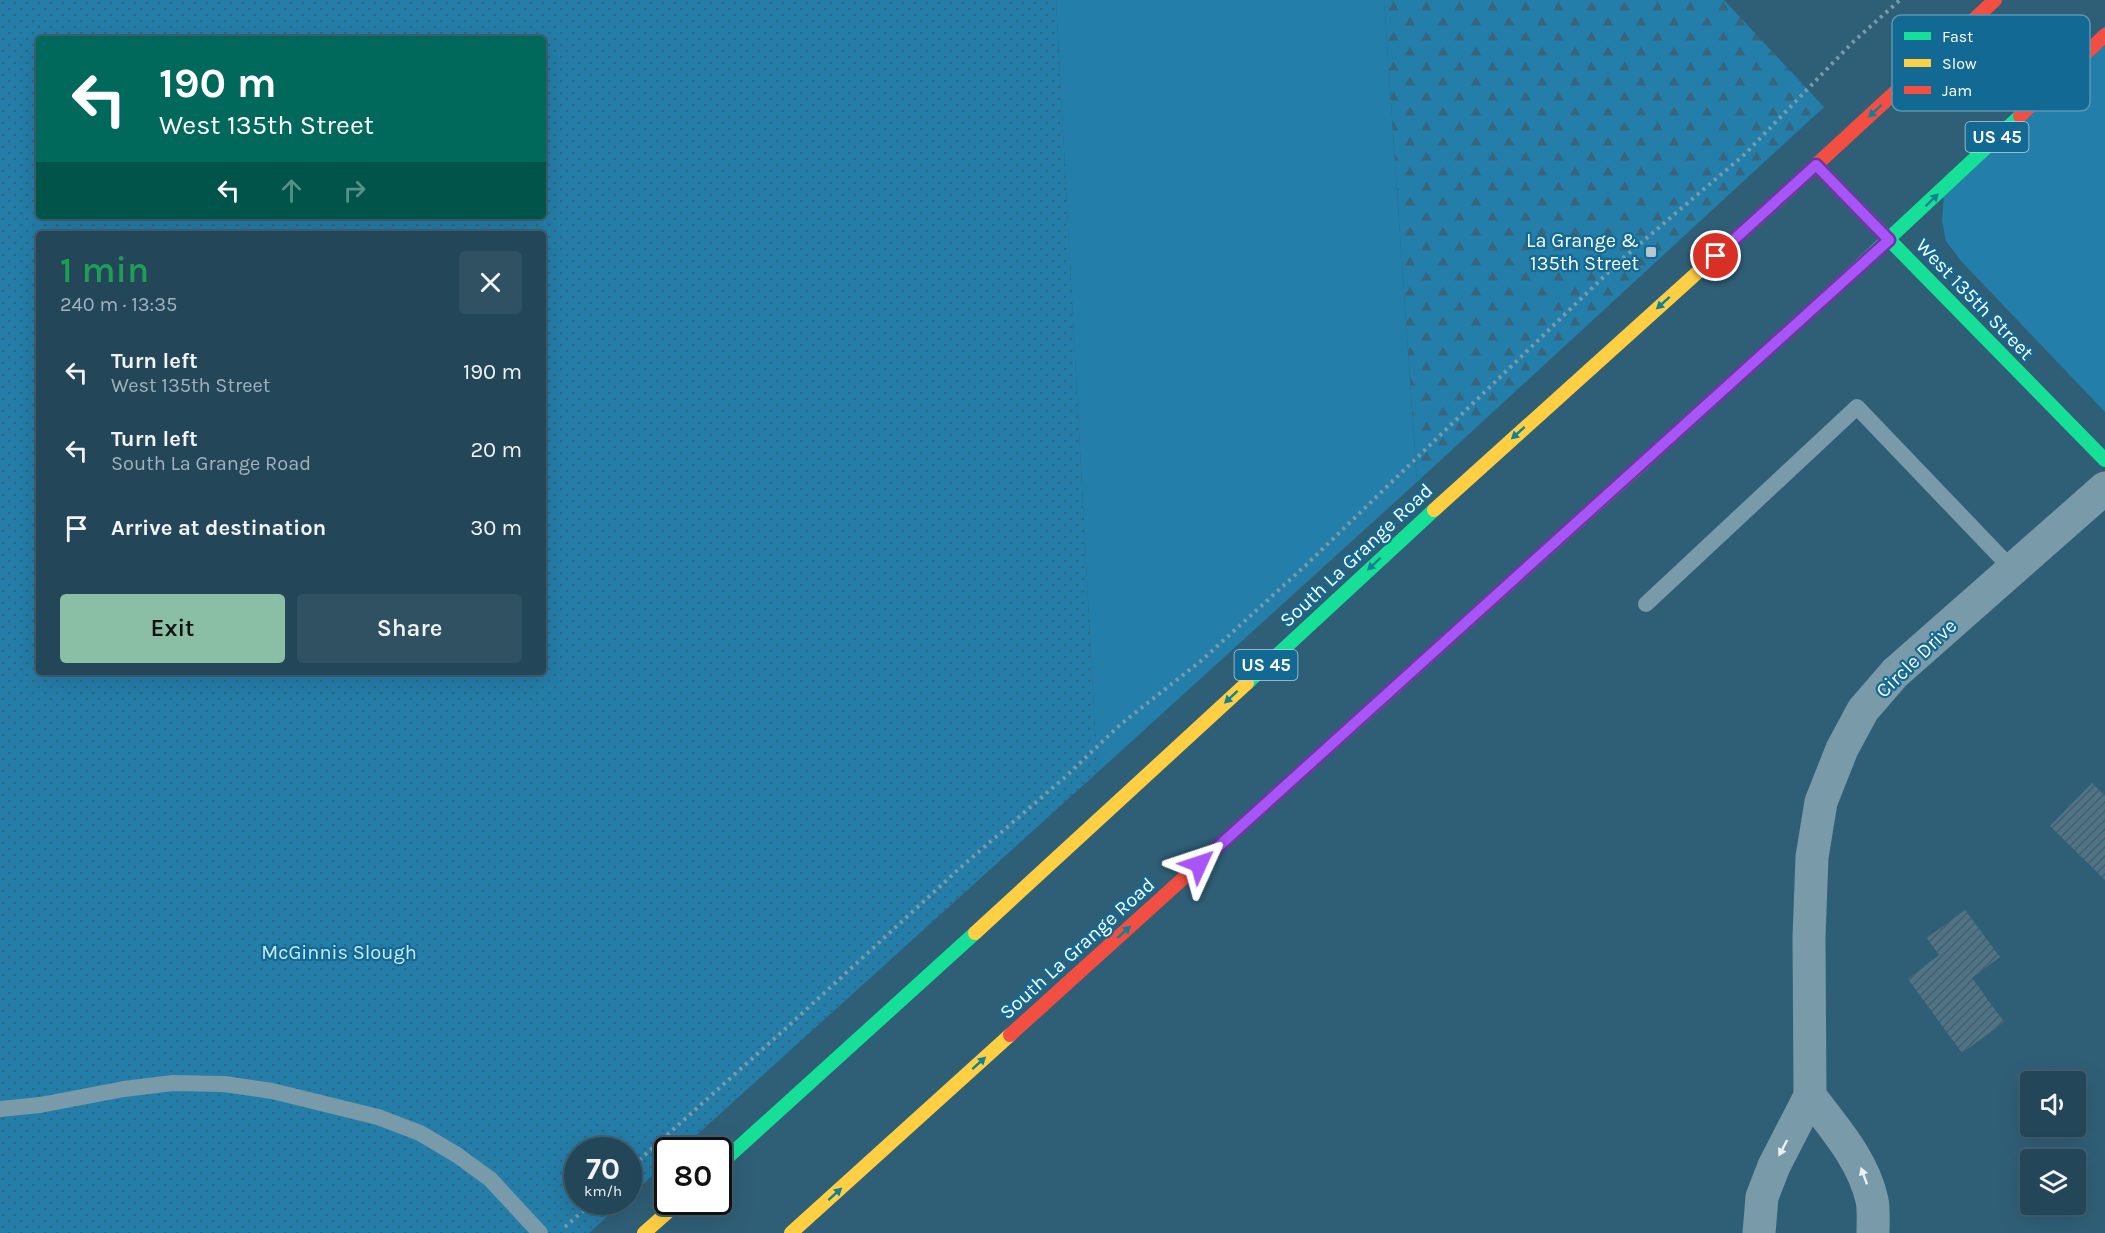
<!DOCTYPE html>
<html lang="en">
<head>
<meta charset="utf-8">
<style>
  :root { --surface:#234759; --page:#2f5162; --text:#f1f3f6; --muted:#a3b2ba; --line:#405f6f; --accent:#8abfa5 }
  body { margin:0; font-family:Karla,sans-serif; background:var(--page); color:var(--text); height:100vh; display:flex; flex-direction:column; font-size:22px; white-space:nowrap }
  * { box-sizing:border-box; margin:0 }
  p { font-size:20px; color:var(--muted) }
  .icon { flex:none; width:33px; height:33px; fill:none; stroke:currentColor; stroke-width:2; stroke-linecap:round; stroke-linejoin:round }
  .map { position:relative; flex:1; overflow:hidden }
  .sheet { position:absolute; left:36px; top:231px; width:510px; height:444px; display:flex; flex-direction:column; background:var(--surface); border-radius:6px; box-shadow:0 6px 24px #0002,0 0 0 2px var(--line) }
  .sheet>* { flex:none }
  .top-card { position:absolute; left:36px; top:36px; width:510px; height:183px; border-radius:6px; box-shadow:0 6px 24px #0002,0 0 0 2px var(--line); background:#00695c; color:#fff; overflow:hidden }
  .buttons { position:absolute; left:2020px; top:1071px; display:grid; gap:12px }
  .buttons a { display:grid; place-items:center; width:66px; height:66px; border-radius:6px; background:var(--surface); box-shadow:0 6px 24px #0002,0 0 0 2px var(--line); font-size:30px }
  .speed { position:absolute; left:564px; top:1137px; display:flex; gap:12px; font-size:30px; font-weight:700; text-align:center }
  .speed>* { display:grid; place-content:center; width:78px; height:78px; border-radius:50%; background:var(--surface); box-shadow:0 6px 24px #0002,0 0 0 2px var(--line); line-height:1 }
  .speed small { font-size:15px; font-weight:400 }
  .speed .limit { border:3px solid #111; border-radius:9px; background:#fff; color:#111 }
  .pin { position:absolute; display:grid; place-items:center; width:51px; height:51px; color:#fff; margin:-26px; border:3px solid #fff; border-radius:50%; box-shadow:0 2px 6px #0007 }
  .me { position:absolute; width:66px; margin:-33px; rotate:48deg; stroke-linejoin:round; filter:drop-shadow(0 0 4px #0008) }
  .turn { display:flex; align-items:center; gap:21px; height:126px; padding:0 24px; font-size:27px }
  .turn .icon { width:78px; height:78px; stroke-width:2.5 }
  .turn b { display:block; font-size:42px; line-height:51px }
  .lanes { display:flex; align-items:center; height:57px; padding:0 24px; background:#0003; justify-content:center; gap:30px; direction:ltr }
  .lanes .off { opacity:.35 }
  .round { display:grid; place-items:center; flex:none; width:63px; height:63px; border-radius:6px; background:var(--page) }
  .summary { display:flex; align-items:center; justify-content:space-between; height:102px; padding:0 24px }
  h1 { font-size:36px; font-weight:600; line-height:45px; color:#1e9e55 }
  .button { display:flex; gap:12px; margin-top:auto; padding:12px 24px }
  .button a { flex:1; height:69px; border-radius:6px; background:var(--accent); color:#111; font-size:24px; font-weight:600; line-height:69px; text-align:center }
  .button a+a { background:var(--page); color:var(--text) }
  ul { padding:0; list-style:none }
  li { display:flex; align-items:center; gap:18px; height:78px; padding:0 24px }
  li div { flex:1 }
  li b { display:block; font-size:22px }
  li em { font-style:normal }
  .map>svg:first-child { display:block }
  .grass { fill:#237eaa }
  .forest { fill:url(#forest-firs) }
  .park { fill:url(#park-dots); fill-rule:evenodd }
  .building { fill:url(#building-hatch) }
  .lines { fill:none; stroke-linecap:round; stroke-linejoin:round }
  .path { stroke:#789aa9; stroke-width:4; stroke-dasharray:3 4.5; stroke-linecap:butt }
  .lane { stroke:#789aa9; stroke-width:16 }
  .street { stroke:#789aa9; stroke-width:33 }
  .fast { stroke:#16e098; stroke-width:14 }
  .slow { stroke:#ffcf43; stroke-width:14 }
  .jam { stroke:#f24e42; stroke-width:14 }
  .oneway { fill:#138195 }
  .oneway2 { fill:#ebf0f2 }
  .route-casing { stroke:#6d37a1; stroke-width:15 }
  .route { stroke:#a855f7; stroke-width:10 }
  .poi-dot { fill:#b6c7cf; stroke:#126994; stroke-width:2 }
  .labels { text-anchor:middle; stroke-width:4.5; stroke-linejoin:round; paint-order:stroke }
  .shield { fill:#126994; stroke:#b8d2df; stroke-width:1.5 }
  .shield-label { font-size:18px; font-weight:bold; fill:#fff }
  .poi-label { font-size:20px; fill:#fff; stroke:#126994; text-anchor:end }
  .street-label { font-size:20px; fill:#fff; stroke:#126994 }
  .park-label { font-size:20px; fill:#c8ecfd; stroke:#126994 }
  .key { fill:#126994; stroke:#5996b4; stroke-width:1.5 }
  .key-label { font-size:16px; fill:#fff }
</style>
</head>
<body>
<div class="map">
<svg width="2105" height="1233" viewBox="0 0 2105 1233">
  <defs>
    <pattern id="forest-firs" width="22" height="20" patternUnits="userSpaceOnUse" patternTransform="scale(1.5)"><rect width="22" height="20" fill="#237eaa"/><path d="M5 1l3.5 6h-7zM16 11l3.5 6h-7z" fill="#38657b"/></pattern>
    <pattern id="park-dots" width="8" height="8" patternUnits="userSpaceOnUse" patternTransform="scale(1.5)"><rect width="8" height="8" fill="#237eaa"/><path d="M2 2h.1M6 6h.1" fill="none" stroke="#38657b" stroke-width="1.8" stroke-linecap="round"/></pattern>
    <pattern id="building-hatch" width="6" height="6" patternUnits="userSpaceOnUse" patternTransform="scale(1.5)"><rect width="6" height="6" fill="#4e7488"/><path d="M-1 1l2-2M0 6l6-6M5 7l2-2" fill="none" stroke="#4d5c64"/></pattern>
  </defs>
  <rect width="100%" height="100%" fill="#2f5f77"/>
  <g class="grass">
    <polygon points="1056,0 1384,0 1417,482 1099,771 1095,731"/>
    <polygon points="2105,26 2105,412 1961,261 1946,241 1942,221 1944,194"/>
  </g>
  <polygon class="forest" points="1384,0 1724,0 1824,107 1417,482"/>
  <path class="park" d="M 0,0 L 1056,0 L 1095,731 L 1099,771 L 680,1150 L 668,1150 L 667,1162 L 629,1197 L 628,1150 L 578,1150 L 578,1202 L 623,1202 L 589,1233 L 0,1233 ZM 39,39 L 543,39 L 543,216 L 39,216 ZM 39,234 L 543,234 L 543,672 L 39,672 Z"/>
  <g class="building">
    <polygon points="2092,783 2105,796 2105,880 2050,826"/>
    <polygon points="1965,910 2000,957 1972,978 2004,1022 1962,1053 1908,979 1939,955 1927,938"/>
  </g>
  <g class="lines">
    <g class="path">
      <polyline points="628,1170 784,1030 960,868 1064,778 1121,724 1202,660 1305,566 1621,260 1745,154 1852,43 1900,0"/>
      <polyline points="565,1227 593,1202"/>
    </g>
    <g class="lane">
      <polyline points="1646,604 1857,407 2012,569"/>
      <polyline points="0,1109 40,1105 124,1089 173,1083 224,1084 272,1091 378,1117 420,1133 457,1155 490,1179 540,1233"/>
    </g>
    <g class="street">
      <path d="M 1810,1096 C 1835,1129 1863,1160 1872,1200 C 1874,1210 1873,1222 1873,1233"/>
      <polyline points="1759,1233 1762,1197 1774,1166 1810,1096 1809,937 1812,857 1821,802 1842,749 1863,710 1895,673 2105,488"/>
    </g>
    <g class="fast">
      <polyline points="1816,165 2105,460"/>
      <polyline points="1837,287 2020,116"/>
      <polyline points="1247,683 1434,510"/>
      <polyline points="718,1166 975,933"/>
    </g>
    <g class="slow">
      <polyline points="1434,510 1790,189"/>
      <polyline points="1343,734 1645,461"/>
      <polyline points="975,933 1247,683"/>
      <polyline points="644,1233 679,1202"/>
      <polyline points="791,1233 1010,1035"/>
    </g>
    <g class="jam">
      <polyline points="2020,116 2105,35"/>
      <polyline points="1790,189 1995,0"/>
      <polyline points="1645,461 1837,287"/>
      <polyline points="1010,1035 1343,734"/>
    </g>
  </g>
  <defs><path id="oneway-solid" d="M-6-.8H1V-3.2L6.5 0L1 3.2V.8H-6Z" transform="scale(1.5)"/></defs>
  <g class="oneway">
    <use href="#oneway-solid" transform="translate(1875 111) rotate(137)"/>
    <use href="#oneway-solid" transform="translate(1932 200) rotate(-44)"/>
    <use href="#oneway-solid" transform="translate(1663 303) rotate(138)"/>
    <use href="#oneway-solid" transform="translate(1518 433) rotate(138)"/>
    <use href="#oneway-solid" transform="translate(1374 564) rotate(137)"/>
    <use href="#oneway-solid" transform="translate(1231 697) rotate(137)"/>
    <use href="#oneway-solid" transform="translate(1124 932) rotate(-42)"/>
    <use href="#oneway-solid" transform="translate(979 1063) rotate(-42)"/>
    <use href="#oneway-solid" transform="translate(835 1194) rotate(-42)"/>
  </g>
  <g class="oneway2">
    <use href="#oneway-solid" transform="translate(1783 1148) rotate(118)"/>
    <use href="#oneway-solid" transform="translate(1864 1176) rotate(-110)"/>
  </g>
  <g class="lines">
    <defs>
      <polyline id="route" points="1199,864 1889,240 1816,165 1716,256"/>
    </defs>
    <use href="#route" class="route-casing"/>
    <use href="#route" class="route"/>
  </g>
  <rect class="poi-dot" x="1645" y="246" width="12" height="12" rx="3"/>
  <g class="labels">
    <g class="shield">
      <rect x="1965.5" y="122" width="63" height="30" rx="4.5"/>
      <rect x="1234.5" y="650" width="63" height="30" rx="4.5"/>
    </g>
    <g class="shield-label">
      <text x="1997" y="143">US 45</text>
      <text x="1266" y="671">US 45</text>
    </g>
    <g class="poi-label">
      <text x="1639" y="247">La Grange &amp;<tspan x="1639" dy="23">135th Street</tspan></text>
    </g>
    <g class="street-label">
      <text transform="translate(1975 299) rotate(46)" y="7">West 135th Street</text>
      <text transform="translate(1356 555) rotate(-43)" y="7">South La Grange Road</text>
      <text transform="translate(1916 658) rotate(-44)" y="7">Circle Drive</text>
      <text transform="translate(1077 948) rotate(-42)" y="7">South La Grange Road</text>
    </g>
    <g class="park-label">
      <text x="339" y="959">McGinnis Slough</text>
    </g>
  </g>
  <rect x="1892" y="15" width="198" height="96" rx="9" class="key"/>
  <rect x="1904" y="32" width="27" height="8" fill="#16e098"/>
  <rect x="1904" y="59" width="27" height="8" fill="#ffcf43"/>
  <rect x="1904" y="86" width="27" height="8" fill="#f24e42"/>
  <g class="key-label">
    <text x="1942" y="42">Fast</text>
    <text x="1942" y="69">Slow</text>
    <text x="1942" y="96">Jam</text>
  </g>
</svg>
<div class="buttons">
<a><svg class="icon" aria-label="sound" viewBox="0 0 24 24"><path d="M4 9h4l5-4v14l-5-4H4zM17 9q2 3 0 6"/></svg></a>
<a><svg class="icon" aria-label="layers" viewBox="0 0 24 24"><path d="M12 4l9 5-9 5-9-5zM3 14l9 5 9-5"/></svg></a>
</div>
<div class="speed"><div>70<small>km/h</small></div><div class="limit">80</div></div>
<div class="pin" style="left:1716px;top:256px;background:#d93025"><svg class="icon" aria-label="arrive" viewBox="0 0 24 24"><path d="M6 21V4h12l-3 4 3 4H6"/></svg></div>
<svg class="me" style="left:1199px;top:864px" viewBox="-20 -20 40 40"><path d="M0-17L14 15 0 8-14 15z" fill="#a855f7" stroke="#fff" stroke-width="4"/></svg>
<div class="top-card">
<div class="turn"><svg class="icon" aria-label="left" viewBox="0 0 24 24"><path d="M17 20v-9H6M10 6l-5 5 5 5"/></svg><div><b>190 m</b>West 135th Street</div></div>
<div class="lanes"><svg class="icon" aria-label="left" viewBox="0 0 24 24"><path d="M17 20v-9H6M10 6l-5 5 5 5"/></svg><svg class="icon off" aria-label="ahead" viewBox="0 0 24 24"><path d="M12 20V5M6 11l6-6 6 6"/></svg><svg class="icon off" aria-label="right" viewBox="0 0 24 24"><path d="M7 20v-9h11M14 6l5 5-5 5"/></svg></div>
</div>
<section class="sheet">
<div class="summary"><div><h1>1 min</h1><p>240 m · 13:35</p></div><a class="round"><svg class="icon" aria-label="close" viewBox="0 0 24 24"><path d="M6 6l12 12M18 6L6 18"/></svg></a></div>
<ul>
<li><svg class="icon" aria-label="left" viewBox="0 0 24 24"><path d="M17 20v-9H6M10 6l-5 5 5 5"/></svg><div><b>Turn left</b><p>West 135th Street</p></div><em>190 m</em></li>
<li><svg class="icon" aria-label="left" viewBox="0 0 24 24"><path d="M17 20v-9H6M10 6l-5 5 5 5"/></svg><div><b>Turn left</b><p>South La Grange Road</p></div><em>20 m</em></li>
<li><svg class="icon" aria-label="arrive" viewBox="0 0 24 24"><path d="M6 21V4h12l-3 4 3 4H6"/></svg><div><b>Arrive at destination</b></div><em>30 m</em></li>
</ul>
<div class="button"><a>Exit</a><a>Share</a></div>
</section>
</div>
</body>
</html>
